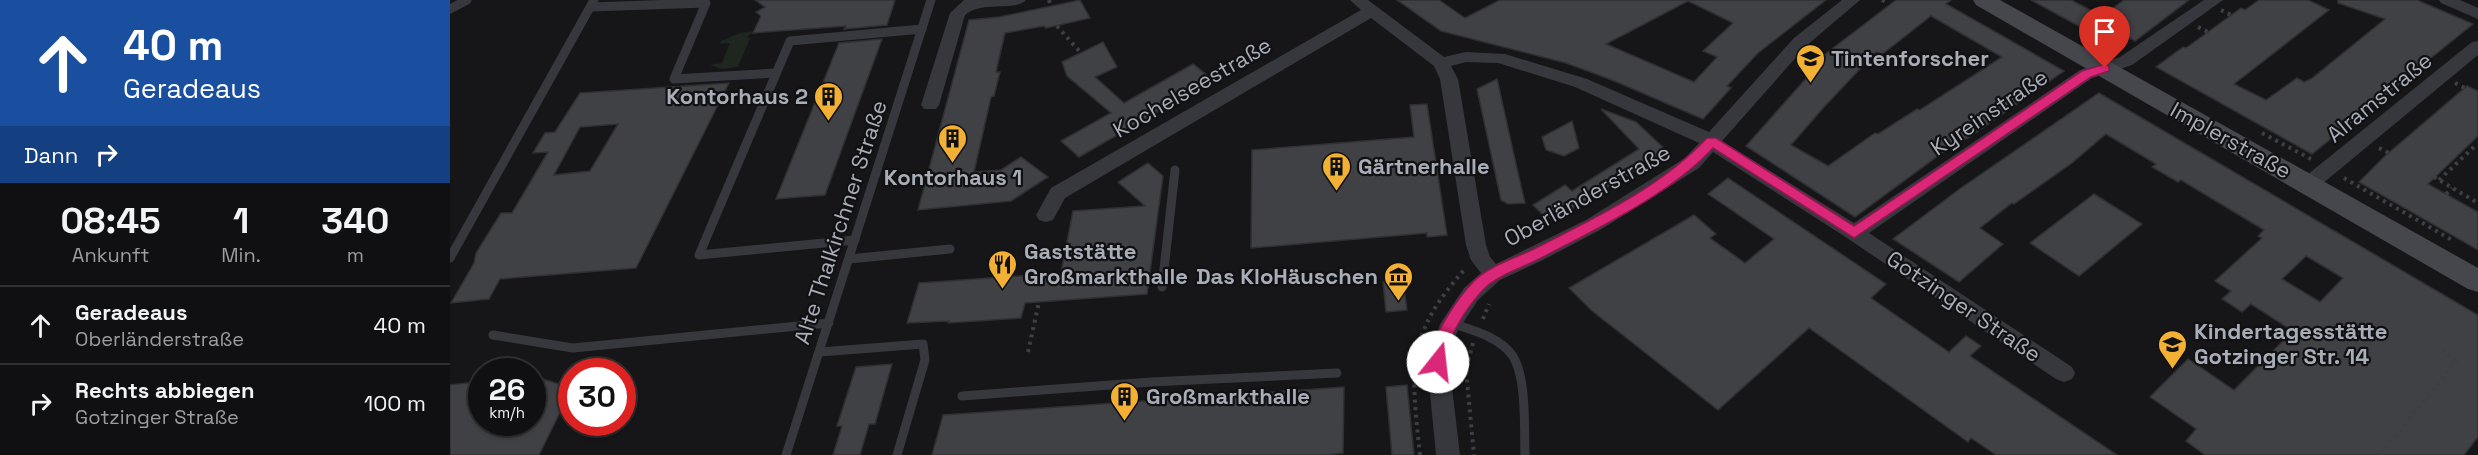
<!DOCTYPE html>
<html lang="de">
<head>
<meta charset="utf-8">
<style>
  :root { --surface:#101012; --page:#1e1e20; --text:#f1f3f6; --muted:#9c9d9f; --line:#303032 }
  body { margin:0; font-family:"Space Grotesk",sans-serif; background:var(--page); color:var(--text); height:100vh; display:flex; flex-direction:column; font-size:22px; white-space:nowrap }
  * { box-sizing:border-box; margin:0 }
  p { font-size:20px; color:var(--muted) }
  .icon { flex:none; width:33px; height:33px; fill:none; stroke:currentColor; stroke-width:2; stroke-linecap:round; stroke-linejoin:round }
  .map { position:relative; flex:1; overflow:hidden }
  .sheet { display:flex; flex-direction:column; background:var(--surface); width:450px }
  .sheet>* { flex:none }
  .banner { background:#1a4fa0; color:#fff; overflow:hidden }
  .speed { position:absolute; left:18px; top:358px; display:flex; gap:12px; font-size:30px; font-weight:700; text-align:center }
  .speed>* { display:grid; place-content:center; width:78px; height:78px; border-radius:50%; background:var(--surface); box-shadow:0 2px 4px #0004,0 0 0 2px var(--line); line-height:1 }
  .speed small { font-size:15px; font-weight:400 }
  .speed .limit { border:9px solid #d22; background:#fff; color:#111 }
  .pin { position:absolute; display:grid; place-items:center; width:51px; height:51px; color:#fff; margin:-62px -26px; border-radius:50% 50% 50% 0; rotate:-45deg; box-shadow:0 0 6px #0007 }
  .pin .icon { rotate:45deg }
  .me { position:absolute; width:66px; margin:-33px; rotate:16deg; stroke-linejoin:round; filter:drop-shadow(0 0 4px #0008) }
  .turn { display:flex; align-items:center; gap:21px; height:126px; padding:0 24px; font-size:27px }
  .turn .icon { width:78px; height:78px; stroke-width:2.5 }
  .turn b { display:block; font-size:42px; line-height:51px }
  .then { display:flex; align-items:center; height:57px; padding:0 24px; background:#0003; gap:12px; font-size:22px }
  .eta { display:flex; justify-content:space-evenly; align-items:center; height:102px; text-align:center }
  .eta b { font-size:36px; font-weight:600; line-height:42px }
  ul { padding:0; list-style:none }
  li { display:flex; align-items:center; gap:18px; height:78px; padding:0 24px; border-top:2px solid var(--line) }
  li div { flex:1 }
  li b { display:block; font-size:22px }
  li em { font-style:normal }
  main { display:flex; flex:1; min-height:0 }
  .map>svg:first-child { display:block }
  .green { fill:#1e261f }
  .building { fill:#404145; stroke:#303034; stroke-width:1.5; fill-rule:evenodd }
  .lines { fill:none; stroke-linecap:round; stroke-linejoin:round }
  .path { stroke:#3d3f44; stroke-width:4; stroke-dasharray:3 4.5; stroke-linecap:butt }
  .service { stroke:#37383d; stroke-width:9 }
  .minor { fill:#37383d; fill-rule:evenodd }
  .secondary { fill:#45474d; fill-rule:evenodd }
  .route { fill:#db2777; stroke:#8e194d; stroke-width:1.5 }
  .labels { text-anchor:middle; stroke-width:4.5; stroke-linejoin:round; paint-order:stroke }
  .poi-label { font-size:22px; font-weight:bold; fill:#a8adb8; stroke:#111113; text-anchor:start }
  .street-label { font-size:22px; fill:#a8adb8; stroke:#111113 }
</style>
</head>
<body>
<main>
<section class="sheet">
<div class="banner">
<div class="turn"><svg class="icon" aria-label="ahead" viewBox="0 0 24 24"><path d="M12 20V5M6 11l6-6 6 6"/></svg><div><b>40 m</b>Geradeaus</div></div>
<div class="then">Dann<svg class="icon" aria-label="right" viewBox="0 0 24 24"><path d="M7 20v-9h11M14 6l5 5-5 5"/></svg></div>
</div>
<div class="eta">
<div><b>08:45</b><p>Ankunft</p></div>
<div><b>1</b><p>Min.</p></div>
<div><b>340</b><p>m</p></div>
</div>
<ul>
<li><svg class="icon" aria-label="ahead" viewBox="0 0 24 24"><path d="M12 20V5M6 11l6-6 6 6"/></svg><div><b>Geradeaus</b><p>Oberländerstraße</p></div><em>40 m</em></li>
<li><svg class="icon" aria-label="right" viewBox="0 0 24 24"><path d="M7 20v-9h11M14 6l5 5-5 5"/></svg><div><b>Rechts abbiegen</b><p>Gotzinger Straße</p></div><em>100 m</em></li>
</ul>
</section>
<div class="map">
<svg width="2028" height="455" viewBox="0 0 2028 455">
  <rect width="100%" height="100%" fill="#161618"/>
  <polygon class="green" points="304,31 297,37 300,38 288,67 272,69 260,65 272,63 280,43 270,44 271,41 290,33"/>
  <g class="building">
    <polygon points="305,0 445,0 437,25 394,29 396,26 303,33 311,16 306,12 315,7"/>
    <polygon points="630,0 640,18 596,28 594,26 555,33 546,72 550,72 544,96 541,97 524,172 551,170 571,157 598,177 561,201 468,210 519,20 549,17"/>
    <path d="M 947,0 L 989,0 L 1015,18 L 1050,0 L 1376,0 L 1308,53 L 1277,86 L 1281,88 L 1253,119 L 1162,80 L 1116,63 L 991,31 ZM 1238,1 L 1283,23 L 1253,51 L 1267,57 L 1244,82 L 1156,44 Z"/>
    <path d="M 1446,0 L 1501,0 L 1496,4 L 1614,71 L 1521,136 L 1492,153 L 1405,217 L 1296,146 L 1376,56 L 1374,55 ZM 1481,16 L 1552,57 L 1470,110 L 1467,109 L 1428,134 L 1425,133 L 1378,166 L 1341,145 L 1374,107 L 1426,52 L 1431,55 Z"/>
    <polygon points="1581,0 1621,0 1652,16 1674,0 1739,0 1685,41 1674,35 1662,44"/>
    <polygon points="1809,0 1858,0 1879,10 1784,84 1816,100 1847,78 1854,82 1861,79 1935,19 1888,3 1888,0 1967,0 2023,24 1862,154 1706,67 1733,47 1736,48 1791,8 1795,10"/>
    <polygon points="432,39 375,195 326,199 389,43"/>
    <polygon points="653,42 667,67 645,77 674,103 743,64 763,80 629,157 611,141 661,113 617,76 612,62"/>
    <polygon points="1047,79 1068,173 1075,203 1058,204 1051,200 1027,89"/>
    <path d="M 279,83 L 186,268 L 50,279 L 39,299 L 1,303 L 24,263 L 26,253 L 51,213 L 62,213 L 98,152 L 83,153 L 95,133 L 105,132 L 130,93 ZM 168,124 L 140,171 L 104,175 L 130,127 Z"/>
    <polygon points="2017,86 2028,91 2028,136 1978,184 2028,212 2028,250 1909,182 1935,156"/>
    <path d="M 1649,93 L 2028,315 L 2028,437 L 2014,455 L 1755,455 L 1736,441 L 1746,429 L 1700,397 L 1738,359 L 1784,390 L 1843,331 L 1801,304 L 1792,312 L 1772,299 L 1781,291 L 1765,281 L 1812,238 L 1808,236 L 1814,230 L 1731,180 L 1728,182 L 1702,167 L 1706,164 L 1656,134 L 1622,163 L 1564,204 L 1562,203 L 1530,228 L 1553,244 L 1509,282 L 1443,239 L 1511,188 ZM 1856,256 L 1893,278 L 1870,302 L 1832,279 Z"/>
    <polygon points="977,104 997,235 977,237 977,233 801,248 802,150 964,137 960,105"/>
    <polygon points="1151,109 1186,122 1217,151 1112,215 1096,218 1083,205 1115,185 1122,191 1189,149"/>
    <polygon points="1122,121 1129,148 1114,156 1096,150 1092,137"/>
    <polygon points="698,163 713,176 697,294 575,303 571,318 498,323 499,321 457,323 469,283 611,273 623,211 695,206 668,182"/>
    <polygon points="1278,178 1436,284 1421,298 1499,352 1516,336 1531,346 1520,356 1667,455 1546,455 1521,438 1518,442 1359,328 1268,410 1141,310 1119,288 1244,215 1266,234 1260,238 1295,263 1324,239 1258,194"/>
    <polygon points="1644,194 1692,224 1629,276 1580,243"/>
    <polygon points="953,280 957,310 936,312 933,282"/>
    <polygon points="442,364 425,424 419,424 410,455 383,455 392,426 387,426 406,367"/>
    <polygon points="82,376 119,387 119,394 89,455 0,455 0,385 32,381 32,423 82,423"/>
    <polygon points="957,385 964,455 942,455 936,387"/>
    <polygon points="894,387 893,453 877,455 482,455 493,415"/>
  </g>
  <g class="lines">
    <g class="path">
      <polyline points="599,0 601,7"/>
      <polyline points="1432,0 1436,2"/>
      <polyline points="1771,10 1781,15"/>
      <polyline points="607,26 631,53"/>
      <polyline points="1748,27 1758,32"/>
      <polyline points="2005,83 2015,88"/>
      <polyline points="1812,133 1861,159"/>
      <polyline points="1929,148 1939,153"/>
      <polyline points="1984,177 2028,203"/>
      <polyline points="1894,178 2002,240"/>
      <polyline points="1989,180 2027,144"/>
      <polyline points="1996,194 2002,188"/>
      <polyline points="1033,319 1039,304"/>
      <polyline points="1023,343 1016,370 1024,455"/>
      <polyline points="578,352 589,302"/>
      <path d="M 970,455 C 961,370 955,335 1016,268"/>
      <polyline points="1931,455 2006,361 1990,349"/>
    </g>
    <g class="service">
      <polyline points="141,7 256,3 224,79 326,73"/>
      <polyline points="0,9 17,0"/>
      <polyline points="405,240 249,255 340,41 472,29"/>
      <polyline points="0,258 144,0"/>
      <polyline points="399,259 500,249"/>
      <polyline points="712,287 725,170"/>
      <path d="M 1001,323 C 1021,330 1048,336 1062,355 C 1077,376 1074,429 1075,455"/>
      <polyline points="43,335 123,348 379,323"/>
      <polyline points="370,352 473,344 475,360 447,455"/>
      <polyline points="512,396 701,382 887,373"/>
      <polyline points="336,455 481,0"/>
    </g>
    <g class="minor">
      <path d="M 514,0 L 576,0 C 565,12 533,0 515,15 L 489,105 L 486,109 L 474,109 L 471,105 L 500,13 Z"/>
      <path d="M 900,0 L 918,0 L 994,57 L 1016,52 L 1055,54 L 1137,79 L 1259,132 L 1344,38 L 1392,0 L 1410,0 L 1356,46 L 1272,141 L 1404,223 L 1630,70 L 1670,57 L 1754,0 L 1773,0 L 1682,65 L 1642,78 L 1419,233 L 1622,367 L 1625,373 L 1622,379 L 1614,382 L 1606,379 L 1397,238 L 1263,152 L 1249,168 L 1150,230 L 1093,260 L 1050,280 L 1028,300 L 1007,332 L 999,362 L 1010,455 L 986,455 L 977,362 L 990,324 L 1014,288 L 1031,273 L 1021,260 L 1016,245 L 990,79 L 984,66 L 921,18 L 615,198 L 603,220 L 596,222 L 589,220 L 586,215 L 601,188 L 911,10 ZM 1016,62 L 1048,63 L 1125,87 L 1249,143 L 1235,158 L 1136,220 L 1046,264 L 1040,257 L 1036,245 L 1008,79 L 1001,66 Z"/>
      <polygon points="1989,0 2010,0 2028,8 2028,19 1991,3"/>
      <polygon points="2028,41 2028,55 1866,189 1859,191 1852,189 1850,184 1852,179 2022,42"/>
    </g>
    <polygon class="secondary" points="1523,0 1550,0 2028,268 2028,292 2018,289 1526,5"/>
  </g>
  <path class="route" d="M 1655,64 L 1659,66 L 1659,71 L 1641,77 L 1404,238 L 1263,148 C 1221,194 1148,228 1093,257 C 1075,267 1052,273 1036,287 C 1021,302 1006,324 999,344 C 997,352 997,360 993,367 L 988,368 L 983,367 C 972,346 1011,294 1025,280 C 1041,265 1066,258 1086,248 C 1145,218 1211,187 1257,138 L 1266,138 L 1404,226 L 1632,71 Z"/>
  <defs>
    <symbol id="school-pin" viewBox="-11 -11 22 30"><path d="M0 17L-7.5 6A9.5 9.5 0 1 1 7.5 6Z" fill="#f2b134" stroke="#111113"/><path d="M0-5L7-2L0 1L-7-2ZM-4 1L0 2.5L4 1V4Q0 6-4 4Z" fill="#111"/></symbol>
    <symbol id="building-pin" viewBox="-11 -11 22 30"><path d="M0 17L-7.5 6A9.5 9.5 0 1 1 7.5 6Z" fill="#f2b134" stroke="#111113"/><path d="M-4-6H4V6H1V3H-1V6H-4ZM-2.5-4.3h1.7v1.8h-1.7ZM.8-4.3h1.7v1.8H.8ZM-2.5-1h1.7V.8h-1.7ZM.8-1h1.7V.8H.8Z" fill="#111"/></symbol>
    <symbol id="restaurant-pin" viewBox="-11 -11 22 30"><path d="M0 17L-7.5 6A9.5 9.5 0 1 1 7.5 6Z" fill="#f2b134" stroke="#111113"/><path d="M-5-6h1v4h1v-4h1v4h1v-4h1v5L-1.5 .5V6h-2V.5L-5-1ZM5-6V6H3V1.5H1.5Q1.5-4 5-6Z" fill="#111"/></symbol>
    <symbol id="museum-pin" viewBox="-11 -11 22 30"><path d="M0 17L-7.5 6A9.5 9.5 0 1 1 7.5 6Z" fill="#f2b134" stroke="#111113"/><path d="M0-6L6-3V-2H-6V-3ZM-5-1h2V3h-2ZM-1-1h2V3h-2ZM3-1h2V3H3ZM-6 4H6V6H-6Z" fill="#111"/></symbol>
  </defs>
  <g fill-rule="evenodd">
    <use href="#school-pin" x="1344" y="42" width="33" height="45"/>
    <use href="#building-pin" x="362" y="80" width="33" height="45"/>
    <use href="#building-pin" x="486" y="122" width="33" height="45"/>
    <use href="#building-pin" x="870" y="150" width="33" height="45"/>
    <use href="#restaurant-pin" x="536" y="248" width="33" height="45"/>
    <use href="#museum-pin" x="932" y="260" width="33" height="45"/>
    <use href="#school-pin" x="1706" y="328" width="33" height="45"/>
    <use href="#building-pin" x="658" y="380" width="33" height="45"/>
  </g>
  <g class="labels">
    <g class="poi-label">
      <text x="1381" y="66">Tintenforscher</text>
      <text x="358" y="104" text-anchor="end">Kontorhaus 2</text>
      <text x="908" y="174">Gärtnerhalle</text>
      <text x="503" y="185" text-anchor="middle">Kontorhaus 1</text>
      <text x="574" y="259">Gaststätte<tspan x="574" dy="25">Großmarkthalle</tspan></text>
      <text x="928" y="284" text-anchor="end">Das KloHäuschen</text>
      <text x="1744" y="339">Kindertagesstätte<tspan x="1744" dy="25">Gotzinger Str. 14</tspan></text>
      <text x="696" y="404">Großmarkthalle</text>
    </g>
    <g class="street-label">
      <text transform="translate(742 87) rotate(-30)" y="8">Kochelseestraße</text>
      <text transform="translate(1929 97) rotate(-39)" y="8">Alramstraße</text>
      <text transform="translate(1539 112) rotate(-34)" y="8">Kyreinstraße</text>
      <text transform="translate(1781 140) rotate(29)" y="8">Implerstraße</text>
      <text transform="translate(1137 195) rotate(-29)" y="8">Oberländerstraße</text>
      <text transform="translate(390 222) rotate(-72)" y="8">Alte Thalkirchner Straße</text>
      <text transform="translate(1514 306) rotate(34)" y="8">Gotzinger Straße</text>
    </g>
  </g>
</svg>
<div class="speed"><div>26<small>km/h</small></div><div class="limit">30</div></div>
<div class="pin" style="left:1655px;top:68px;background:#d93025"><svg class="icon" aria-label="arrive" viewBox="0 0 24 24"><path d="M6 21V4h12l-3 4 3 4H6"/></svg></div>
<svg class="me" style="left:988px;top:362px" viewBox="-20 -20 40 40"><circle r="19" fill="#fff"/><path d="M0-13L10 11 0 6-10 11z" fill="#db2777"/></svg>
</div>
</main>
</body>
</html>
